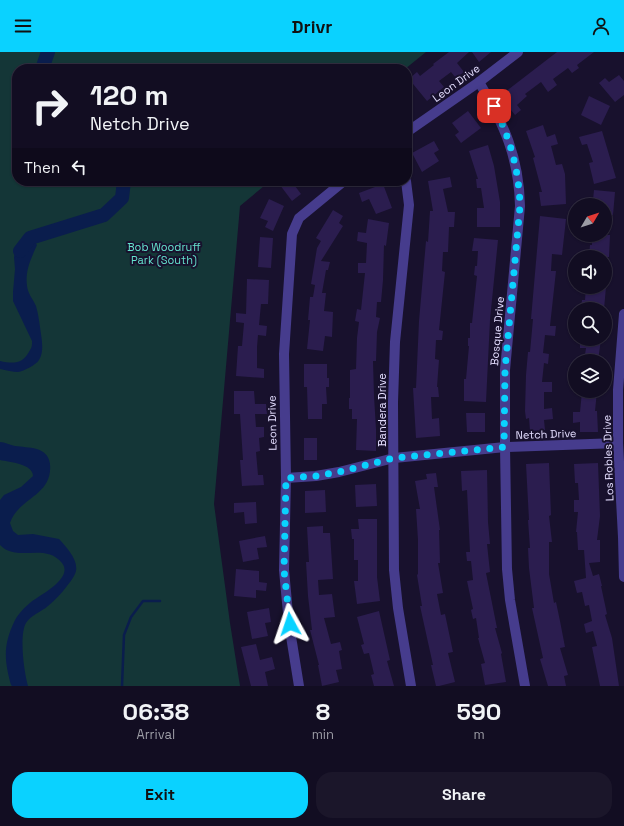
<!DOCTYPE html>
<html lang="en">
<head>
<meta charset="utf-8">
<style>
  :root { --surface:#120d22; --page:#1b162a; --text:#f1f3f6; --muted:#9c9ca5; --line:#312d40; --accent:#0ad2ff }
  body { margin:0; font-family:"Space Grotesk",sans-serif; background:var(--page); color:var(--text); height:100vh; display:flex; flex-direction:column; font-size:15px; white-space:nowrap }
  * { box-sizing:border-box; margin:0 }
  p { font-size:13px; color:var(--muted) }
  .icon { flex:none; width:22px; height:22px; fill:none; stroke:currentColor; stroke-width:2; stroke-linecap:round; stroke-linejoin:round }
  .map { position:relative; height:634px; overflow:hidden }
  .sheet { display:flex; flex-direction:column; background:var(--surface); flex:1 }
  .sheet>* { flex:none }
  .banner { position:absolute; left:12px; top:12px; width:400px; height:122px; border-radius:16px; box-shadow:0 1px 3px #0004,0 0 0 1px var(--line); background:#120d22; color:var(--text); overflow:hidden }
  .needle { width:26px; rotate:51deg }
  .tools { position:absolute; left:568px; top:146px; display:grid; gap:8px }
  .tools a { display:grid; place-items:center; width:44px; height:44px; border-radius:50%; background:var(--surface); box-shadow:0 1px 3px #0004,0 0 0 1px var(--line); font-size:20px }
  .pin { position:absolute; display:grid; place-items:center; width:34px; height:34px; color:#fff; margin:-17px; border-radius:8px; box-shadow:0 2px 6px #0006 }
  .me { position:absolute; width:44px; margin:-22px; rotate:355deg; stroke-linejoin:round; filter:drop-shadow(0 0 3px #0008) }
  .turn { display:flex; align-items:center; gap:14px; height:84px; padding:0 12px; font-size:18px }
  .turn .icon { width:52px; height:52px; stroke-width:2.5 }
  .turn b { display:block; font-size:28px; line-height:34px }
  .then { display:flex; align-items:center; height:38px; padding:0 12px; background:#0003; gap:8px; font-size:15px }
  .eta { display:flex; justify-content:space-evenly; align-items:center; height:68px; text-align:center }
  .eta b { font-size:24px; font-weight:800; line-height:28px }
  .primary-button { display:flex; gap:8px; margin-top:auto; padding:8px 12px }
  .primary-button a { flex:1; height:46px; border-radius:16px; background:var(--accent); color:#111; font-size:16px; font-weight:800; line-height:46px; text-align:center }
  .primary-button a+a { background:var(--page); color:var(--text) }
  header { display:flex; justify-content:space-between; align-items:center; height:52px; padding:0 12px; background:var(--accent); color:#111; font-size:18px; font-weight:800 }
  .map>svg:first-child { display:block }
  .green { fill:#143637 }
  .water { fill:#0a1d4d }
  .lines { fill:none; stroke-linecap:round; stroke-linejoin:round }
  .stream { stroke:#0a1d4d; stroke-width:2.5 }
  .river { stroke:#0a1d4d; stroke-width:14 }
  .building { fill:#2b1d4f }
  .minor { stroke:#463c8d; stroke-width:10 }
  .route { stroke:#0ad2ff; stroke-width:7; stroke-dasharray:0 12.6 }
  .labels { text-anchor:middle; stroke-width:4; stroke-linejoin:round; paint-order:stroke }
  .street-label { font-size:11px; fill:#e4deff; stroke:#18112d }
  .park-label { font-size:11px; fill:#65e3ce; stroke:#18112d }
</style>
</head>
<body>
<header><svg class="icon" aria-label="menu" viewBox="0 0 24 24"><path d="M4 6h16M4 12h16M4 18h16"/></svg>Drivr<svg class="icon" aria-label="person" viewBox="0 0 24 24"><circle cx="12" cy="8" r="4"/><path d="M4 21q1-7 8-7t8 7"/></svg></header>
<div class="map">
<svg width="624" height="634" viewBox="0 0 624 634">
  <rect width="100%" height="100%" fill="#18112d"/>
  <polygon class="green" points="0,0 426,0 405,17 17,17 17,129 270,129 240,154 214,452 230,571 240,634 0,634"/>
  <g class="water">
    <path d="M 29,182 L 37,193 C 31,207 25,218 27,234 C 28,242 33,247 36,254 C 38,261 39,268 40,275 C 41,284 45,299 39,308 C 36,313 24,319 18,320 C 13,320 6,318 0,317 L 0,309 C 14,312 23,312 30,298 C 32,295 32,293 32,289 L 13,249 L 13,240 L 15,217 L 14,205 L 17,194 Z"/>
    <path d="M 0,390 C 5,390 10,393 15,394 C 28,396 48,394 50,412 C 53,444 18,446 10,471 L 13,479 L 18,483 L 33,482 L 59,487 C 67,496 82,511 74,524 C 72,528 69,531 67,534 C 61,542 55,548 48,554 C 41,560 31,563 26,571 C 19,583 24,620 28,634 L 12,634 L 11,633 C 4,607 3,593 15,568 C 18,562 26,554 31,550 C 40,543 74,526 62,511 C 45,490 17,511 0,493 L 0,448 L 4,443 L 21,435 L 33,424 C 33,412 10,410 0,408 Z"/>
  </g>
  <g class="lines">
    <polyline class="stream" points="122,634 124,583 131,565 143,549 160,549"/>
    <g class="river">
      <polyline points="42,17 48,0"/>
      <polyline points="20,199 30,186 104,163 122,146 124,129"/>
    </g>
  </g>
  <g class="building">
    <polygon points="449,0 469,0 457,11 464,20 456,26 451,20 439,29 444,35 427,49 409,27 417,20 420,24 434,13 433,12"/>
    <polygon points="472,0 491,0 479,10"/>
    <polygon points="557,0 594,0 577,13 579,16 572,21 568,16 553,27 557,33 548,40 541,30 525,42 527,44 517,53 521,58 515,63 500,44"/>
    <polygon points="619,23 624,29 624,43 615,50 599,31 605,26 609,30"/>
    <polygon points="589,44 610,54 601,73 581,63"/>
    <polygon points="468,59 481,76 461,91 455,83 459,80 452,71"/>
    <polygon points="543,73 547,85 555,82 558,92 551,94 556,113 562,112 565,122 566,152 541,154 539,140 542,140 533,106 535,105 526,79"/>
    <polygon points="602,79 616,126 594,132 589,111 593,110 587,92 582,93 579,85"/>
    <polygon points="434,89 439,98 434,101 439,109 422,120 412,101"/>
    <polygon points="488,93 494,114 500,150 500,175 477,175 477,156 484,156 481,136 477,136 476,127 478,127 469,99"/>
    <polygon points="450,125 452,135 443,137 448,160 455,160 454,175 449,175 448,200 443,200 442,219 445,220 439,278 443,279 442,288 436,288 435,307 439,308 437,335 438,335 439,345 431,345 432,367 439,366 440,384 416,386 413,336 416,336 419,269 426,189 428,190 430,159 433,159 428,129"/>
    <polygon points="277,129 301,129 295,134 301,142 292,149"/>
    <polygon points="383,132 392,156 376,162 369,147 362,150 359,141"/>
    <polygon points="594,138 615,140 613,163 605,162 605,153 596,153 596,149 593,148"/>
    <polygon points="269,147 284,154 273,179 265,175 268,169 260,166"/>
    <polygon points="333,158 343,164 339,171 343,174 321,209 330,210 328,218 326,218 322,241 326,241 324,259 333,260 332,285 325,284 323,299 307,297 310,268 308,268 310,245 313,245 315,233 311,232 317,196 321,189 316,186"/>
    <polygon points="540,164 566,167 562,203 552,202 551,219 556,219 550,274 556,274 555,284 545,283 543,301 549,302 548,312 544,311 542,330 552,330 552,340 544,340 544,357 552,356 553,367 544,368 545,378 530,379 529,366 526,367 525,359 526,323 528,300 530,300 533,267 531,267"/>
    <polygon points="368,167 389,171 386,194 384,193 383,228 381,250 377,250 376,265 380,266 377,280 376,309 373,309 374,344 376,377 376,399 356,398 357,367 352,367 352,357 349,357 349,346 350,346 350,318 356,317 357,286 359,270 355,269 357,257 361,258 365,221 358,221 358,211 366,211 367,191 357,189 358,180 366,181"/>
    <polygon points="592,183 610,183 609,205 589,205 590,193 592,193"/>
    <polygon points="260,185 273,186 271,216 258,215"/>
    <polygon points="474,186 498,188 490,268 486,350 464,349 464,327 466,327 469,294 468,294 468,286 470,286 470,271 472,271 477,224 474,223 475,214 477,214 478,199 472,199"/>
    <polygon points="247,227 269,228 268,252 261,252 259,273 267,274 266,284 258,283 257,295 257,316 264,317 264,326 236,324 238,294 242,294 244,271 236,270 236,261 246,262"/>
    <polygon points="586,235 606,235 604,257 581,257 582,248 585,248"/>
    <polygon points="580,287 601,287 598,309 584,309 586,296 580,296"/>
    <polygon points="304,312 327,312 327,326 329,326 329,335 326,335 327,352 322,352 322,367 308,367 307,335 304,335"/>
    <polygon points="234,339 254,339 255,352 266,352 267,362 255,362 256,375 264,375 264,385 259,386 260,399 256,400 258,423 263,423 264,433 242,434 240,408 243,408 240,362 234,362"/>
    <polygon points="582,339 597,339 595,359 597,359 598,380 580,380 580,370 573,371 573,360 580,360"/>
    <polygon points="466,361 485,361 485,380 467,380"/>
    <rect x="304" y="386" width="13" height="22"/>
    <polygon points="549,411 551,463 549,464 552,490 549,490 549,522 554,551 556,550 560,569 565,595 560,596 568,623 564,624 566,634 548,634 540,607 543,606 532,556 534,556 529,516 528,496 530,496 528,468 529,468 526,412"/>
    <polygon points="598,411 600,464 597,488 600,488 600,510 589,511 593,524 599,522 602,534 601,534 607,562 605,563 612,586 619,634 600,634 592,595 597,594 593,579 586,581 584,572 592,569 589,553 585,554 582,540 577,541 574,529 586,526 584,498 578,498 577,480 576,480 578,460 574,460 574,448 579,448 578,431 575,431 574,412"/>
    <polygon points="487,418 488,470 490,492 487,492 490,520 486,521 497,576 495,576 502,601 501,602 506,630 485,633 481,612 485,611 478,586 479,586 476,566 473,567 471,558 473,557 467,529 473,528 471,509 467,509 466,500 470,500 467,438 462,439 461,419"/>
    <polygon points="436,421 438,435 434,435 440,478 439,478 440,511 438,511 443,541 437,542 441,563 445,562 453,600 448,601 455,630 439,634 436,634 431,613 433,613 420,554 422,554 417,523 418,522 418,488 416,457 420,457 415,429 427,427 426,422"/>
    <polygon points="376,432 377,454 356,455 355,433"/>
    <polygon points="325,438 326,460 305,461 305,439"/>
    <polygon points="256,450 257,471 245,472 244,460 234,461 234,451"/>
    <polygon points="358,467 377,467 377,525 380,549 357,552 354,529 358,529 358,508 354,508 354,487 352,487 351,477 359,477"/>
    <polygon points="323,474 323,481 330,481 333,527 318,528 319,543 332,542 335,565 324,566 331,592 340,590 342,598 339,599 342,617 336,618 339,630 322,634 318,613 319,613 310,578 312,578 308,544 306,510 309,510 307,475"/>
    <polygon points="265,484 267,495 257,496 259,507 243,510 239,489"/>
    <polygon points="236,517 259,519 259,530 267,531 266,539 256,538 256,546 234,544"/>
    <polygon points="269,556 271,570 265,571 268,584 252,587 247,560"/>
    <polygon points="379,559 390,608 387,609 394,634 374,634 371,623 374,622 369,601 364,602 361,593 364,592 357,565"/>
    <polygon points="256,592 260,608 272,605 275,617 265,620 268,634 251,634 241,595"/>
  </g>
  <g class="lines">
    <g class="minor">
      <path d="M 479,30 C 504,72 519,105 520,154 L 505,318 L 505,395 L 507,517 L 510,548 L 525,634"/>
      <polyline points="407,80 479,30 518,0"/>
      <polyline points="406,129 409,153 395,290 393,350 394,518 398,556 411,634"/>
      <polyline points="624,262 618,338 618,391 623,485 624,525"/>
      <polyline points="286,426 316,424 339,420 394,406 505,395 618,391"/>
      <polyline points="299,634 289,572 284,518 286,426 284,302 292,182 299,166 344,129"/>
    </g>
  </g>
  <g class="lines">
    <path class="route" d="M 290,572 L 284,518 L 286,426 L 316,424 L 339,420 L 394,406 L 504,395 L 505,318 L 520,154 C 519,118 510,86 494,54"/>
  </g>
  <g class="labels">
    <g class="street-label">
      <text transform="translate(456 31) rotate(-36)" y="4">Leon Drive</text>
      <text transform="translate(497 279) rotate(-85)" y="4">Bosque Drive</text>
      <text transform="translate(382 358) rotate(-90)" y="4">Bandera Drive</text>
      <text transform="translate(272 371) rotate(-91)" y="4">Leon Drive</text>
      <text transform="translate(546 382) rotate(-2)" y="4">Netch Drive</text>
      <text transform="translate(608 406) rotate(-92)" y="4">Los Robles Drive</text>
    </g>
    <g class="park-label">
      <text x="164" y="199">Bob Woodruff<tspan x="164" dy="13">Park (South)</tspan></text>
    </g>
  </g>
</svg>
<div class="tools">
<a><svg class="needle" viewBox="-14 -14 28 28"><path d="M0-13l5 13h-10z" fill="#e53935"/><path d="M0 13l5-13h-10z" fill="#9c9ca5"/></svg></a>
<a><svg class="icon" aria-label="sound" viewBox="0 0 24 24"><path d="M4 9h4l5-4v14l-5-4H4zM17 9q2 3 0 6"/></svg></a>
<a><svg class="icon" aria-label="search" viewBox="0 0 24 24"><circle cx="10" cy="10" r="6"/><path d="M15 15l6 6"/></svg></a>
<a><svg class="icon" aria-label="layers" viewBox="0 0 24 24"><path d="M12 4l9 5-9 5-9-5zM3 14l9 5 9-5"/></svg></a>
</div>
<div class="pin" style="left:494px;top:54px;background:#d93025"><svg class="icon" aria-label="arrive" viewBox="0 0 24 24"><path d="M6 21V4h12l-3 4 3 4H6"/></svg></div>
<svg class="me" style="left:290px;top:572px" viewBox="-20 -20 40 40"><path d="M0-17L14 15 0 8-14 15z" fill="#0ad2ff" stroke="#fff" stroke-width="4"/></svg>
<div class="banner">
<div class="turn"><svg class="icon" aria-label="right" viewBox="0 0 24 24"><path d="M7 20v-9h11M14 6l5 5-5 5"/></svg><div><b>120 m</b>Netch Drive</div></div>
<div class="then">Then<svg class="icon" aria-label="left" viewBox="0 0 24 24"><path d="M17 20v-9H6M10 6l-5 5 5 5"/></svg></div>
</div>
</div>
<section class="sheet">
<div class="eta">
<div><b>06:38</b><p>Arrival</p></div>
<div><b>8</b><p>min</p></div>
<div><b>590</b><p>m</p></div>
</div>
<div class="primary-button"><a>Exit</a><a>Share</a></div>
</section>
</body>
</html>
